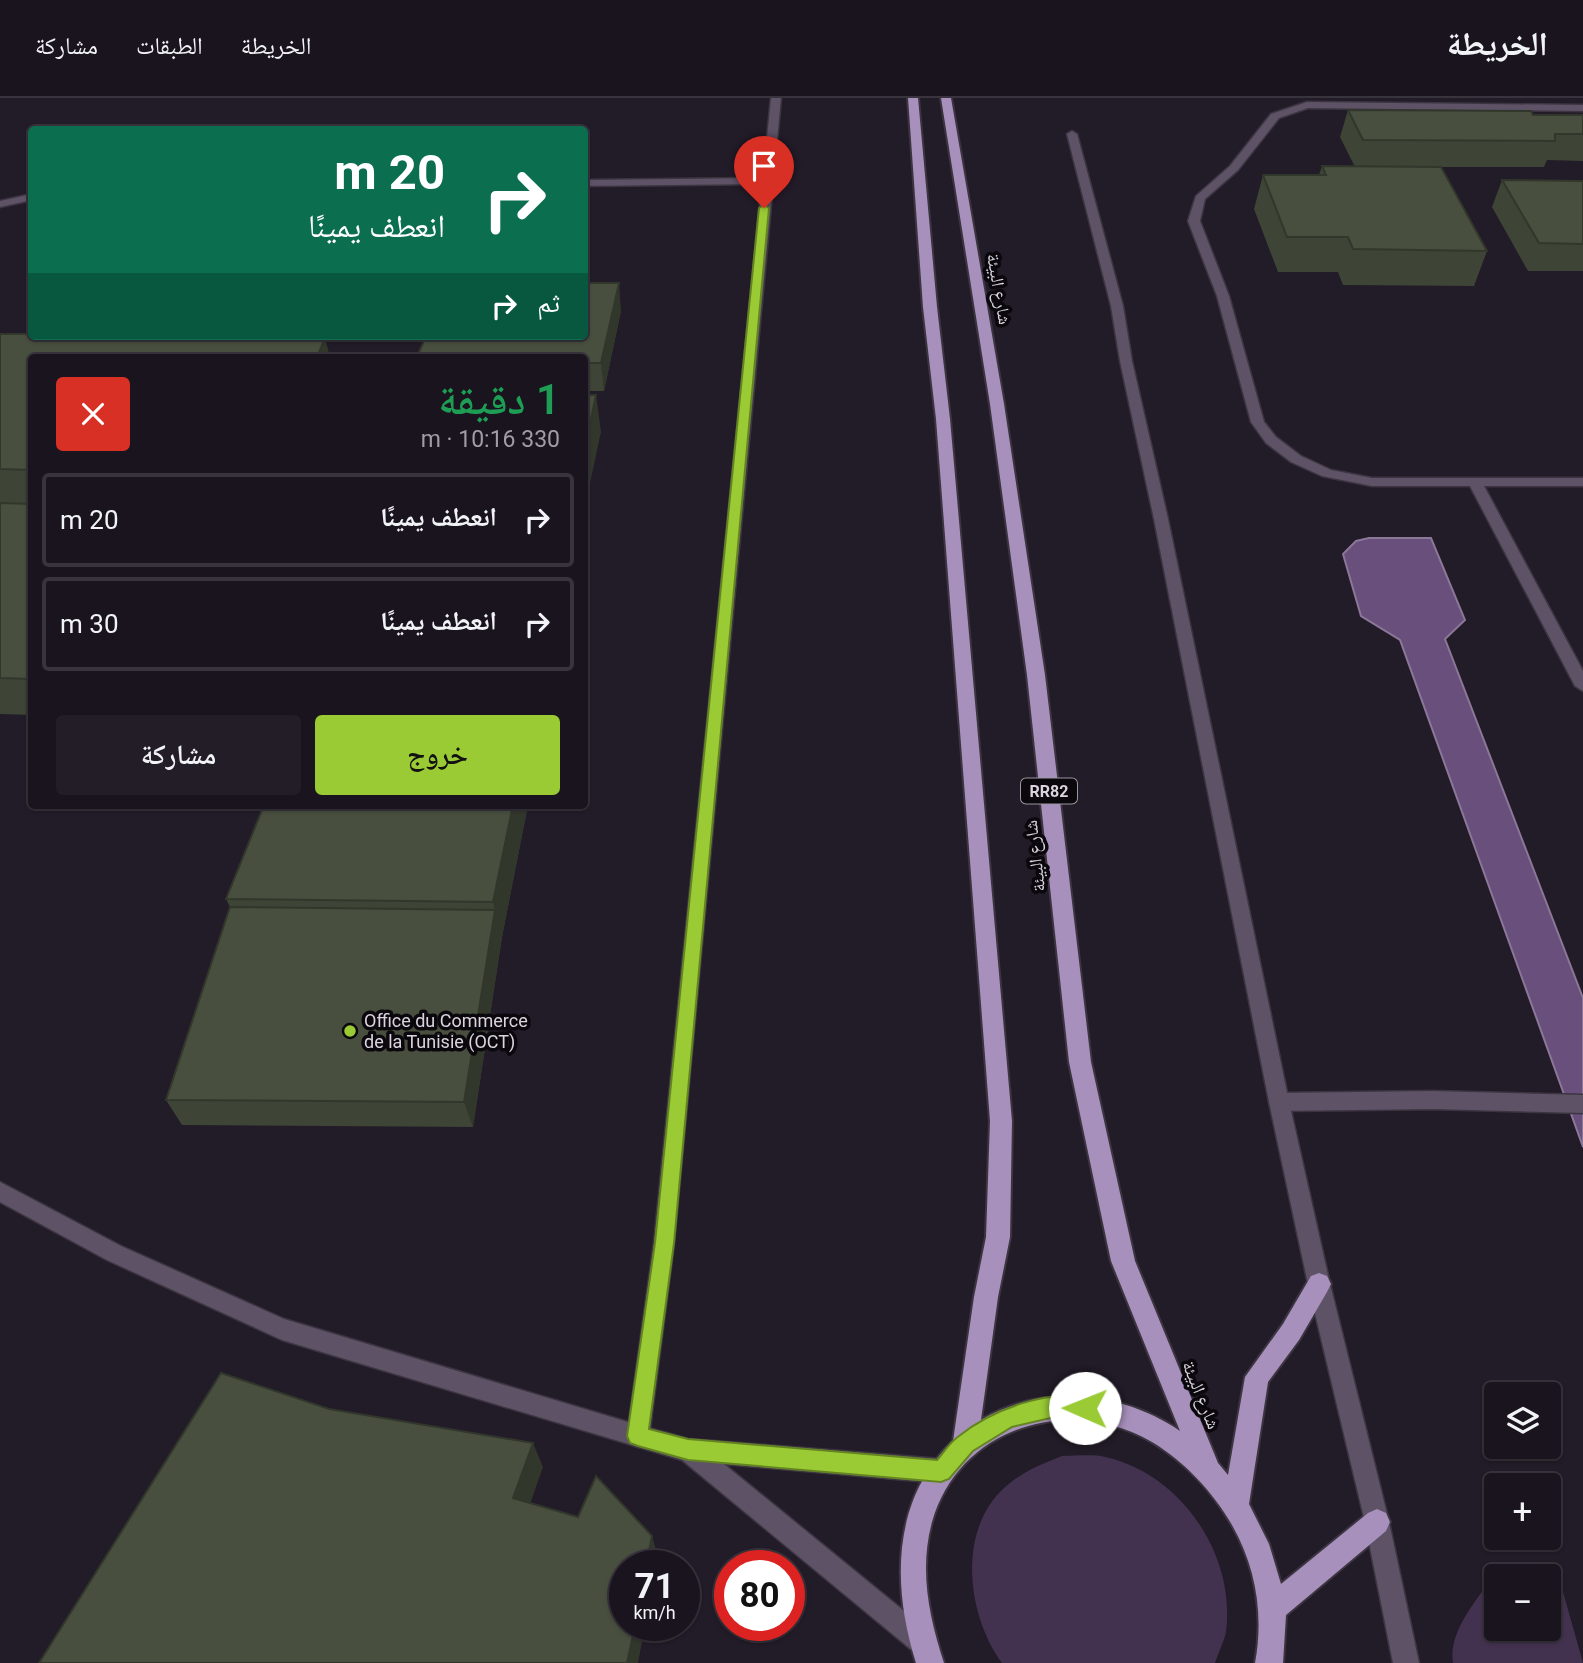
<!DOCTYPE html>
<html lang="ar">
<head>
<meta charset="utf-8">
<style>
  :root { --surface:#1a141e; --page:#231d27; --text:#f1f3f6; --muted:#9f9ea4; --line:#38333c; --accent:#9acb34 }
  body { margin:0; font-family:Roboto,"Noto Naskh Arabic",sans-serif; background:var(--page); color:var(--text); direction:rtl; height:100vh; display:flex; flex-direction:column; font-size:26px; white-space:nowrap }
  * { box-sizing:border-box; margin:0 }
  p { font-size:23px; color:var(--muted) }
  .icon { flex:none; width:38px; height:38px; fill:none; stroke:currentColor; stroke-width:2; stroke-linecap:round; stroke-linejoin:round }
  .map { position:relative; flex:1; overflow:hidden; direction:ltr }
  .details { position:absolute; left:28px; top:256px; width:560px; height:455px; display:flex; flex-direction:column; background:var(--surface); border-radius:7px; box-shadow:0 2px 5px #0004,0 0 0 2px var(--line); direction:rtl }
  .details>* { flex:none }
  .top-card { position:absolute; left:28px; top:28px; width:560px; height:214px; border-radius:7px; box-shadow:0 2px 5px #0004,0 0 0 2px var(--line); direction:rtl; background:#0b6e4f; color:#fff; overflow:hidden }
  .buttons { position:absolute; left:1484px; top:1284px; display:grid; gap:14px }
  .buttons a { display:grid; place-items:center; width:77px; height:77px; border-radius:7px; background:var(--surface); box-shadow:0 2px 5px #0004,0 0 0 2px var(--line); font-size:35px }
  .speed { position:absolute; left:609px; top:1452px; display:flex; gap:14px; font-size:35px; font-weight:700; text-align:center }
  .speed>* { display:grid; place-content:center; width:91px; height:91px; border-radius:50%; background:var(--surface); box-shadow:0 2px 5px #0004,0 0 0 2px var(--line); line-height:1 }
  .speed small { font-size:18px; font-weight:400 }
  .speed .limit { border:10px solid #d22; background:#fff; color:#111 }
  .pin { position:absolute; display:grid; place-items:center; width:60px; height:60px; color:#fff; margin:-72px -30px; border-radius:50% 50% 50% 0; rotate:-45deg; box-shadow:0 0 7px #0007 }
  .pin .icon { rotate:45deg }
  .me { position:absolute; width:77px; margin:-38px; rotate:271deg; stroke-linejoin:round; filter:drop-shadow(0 0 5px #0008) }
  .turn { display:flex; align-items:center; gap:24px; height:147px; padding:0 28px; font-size:32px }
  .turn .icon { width:91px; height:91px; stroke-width:2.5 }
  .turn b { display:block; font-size:49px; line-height:60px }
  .then { display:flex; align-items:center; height:66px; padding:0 28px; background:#0003; gap:14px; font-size:26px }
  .round { display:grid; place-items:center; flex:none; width:74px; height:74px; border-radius:7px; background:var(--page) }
  .headline { display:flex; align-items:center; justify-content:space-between; height:119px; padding:0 28px }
  h1 { font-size:42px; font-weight:600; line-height:52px; color:#1e9e55 }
  .cta { display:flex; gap:14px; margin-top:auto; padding:14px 28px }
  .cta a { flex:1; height:80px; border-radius:7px; background:var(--accent); color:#111; font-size:28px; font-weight:600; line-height:80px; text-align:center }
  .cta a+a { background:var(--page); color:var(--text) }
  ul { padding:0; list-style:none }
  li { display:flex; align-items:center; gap:21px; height:94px; margin:0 14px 10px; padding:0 14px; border:4px solid var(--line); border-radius:7px }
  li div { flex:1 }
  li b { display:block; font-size:26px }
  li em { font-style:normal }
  header { display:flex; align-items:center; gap:42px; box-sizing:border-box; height:98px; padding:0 35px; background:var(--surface); border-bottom:2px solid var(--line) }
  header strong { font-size:33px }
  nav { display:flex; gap:38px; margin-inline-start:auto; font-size:24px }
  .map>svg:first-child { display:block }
  .green { fill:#43324f }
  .water { fill:#694f7b; stroke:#8b7798; stroke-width:2 }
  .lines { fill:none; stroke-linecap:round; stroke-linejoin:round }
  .service-casing { stroke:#3c3541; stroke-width:3 }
  .minor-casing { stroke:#3c3541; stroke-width:3 }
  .trunk-casing { stroke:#3c3541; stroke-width:4 }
  .service { fill:#5d5266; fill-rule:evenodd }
  .minor { fill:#5d5266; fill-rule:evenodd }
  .trunk { fill:#a890bc; fill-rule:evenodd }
  .wall { fill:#3e4436 }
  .shaded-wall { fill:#32372c }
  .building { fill:#484f3f; stroke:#32372c; stroke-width:2 }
  .route { fill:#9acb34; stroke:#648422; stroke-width:2 }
  .poi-dot { fill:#9acb34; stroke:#0a070d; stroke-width:2.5 }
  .labels { text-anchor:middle; stroke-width:7; stroke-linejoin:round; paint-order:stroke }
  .shield { fill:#0a070d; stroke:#9b969f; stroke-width:2 }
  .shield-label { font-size:16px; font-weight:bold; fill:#d9d4dd }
  .street-label { font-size:18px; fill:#d9d4dd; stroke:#0a070d }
  .poi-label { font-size:18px; fill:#d9d4dd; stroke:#0a070d; text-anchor:start }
</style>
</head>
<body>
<header>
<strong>الخريطة</strong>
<nav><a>الخريطة</a><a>الطبقات</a><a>مشاركة</a></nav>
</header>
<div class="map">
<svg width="1583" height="1565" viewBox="0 0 1583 1565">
  <rect width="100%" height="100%" fill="#221b28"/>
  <g class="green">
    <path d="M 1062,1358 C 1076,1358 1092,1356 1105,1359 C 1182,1376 1236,1458 1226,1534 C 1224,1544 1218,1555 1215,1565 L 1002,1565 C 968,1519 957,1437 1001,1393 C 1019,1375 1039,1367 1062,1358 Z"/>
    <path d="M 1558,1476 L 1583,1565 L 1453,1565 C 1448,1535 1475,1504 1492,1480 L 1496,1480 L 1496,1531 L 1549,1531 L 1549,1479 L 1517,1479 Z"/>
  </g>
  <polygon class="water" points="1369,440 1431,440 1465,522 1445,541 1583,900 1583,1049 1400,542 1361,518 1343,456 1356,443"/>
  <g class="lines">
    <defs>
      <g id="service">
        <polygon points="771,0 781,0 674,1145 649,1338 646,1346 638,1349 630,1346 627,1338 654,1145 762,86 584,88 584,82 763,80"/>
        <polygon points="1307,4 1583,7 1583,13 1308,10 1279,20 1238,72 1205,101 1200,123 1229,198 1264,324 1276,339 1301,358 1331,372 1372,380 1583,380 1583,388 1484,388 1583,573 1583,593 1575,588 1470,388 1372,388 1322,378 1291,364 1266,345 1251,324 1217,198 1188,123 1196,98 1230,68 1271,16"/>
        <polygon points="32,96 32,102 0,109 0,103"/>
        <polygon points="1433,993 1583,997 1583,1015 1433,1011 1279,1013 1272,1010 1269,1004 1272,998 1279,995"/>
      </g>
      <g id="minor">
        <polygon points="1072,33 1077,36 1123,208 1132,263 1168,421 1289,1004 1330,1186 1389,1424 1419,1565 1393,1565 1365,1424 1308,1186 1269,1004 1154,421 1120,263 1111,208 1067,36"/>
        <polygon points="0,1084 121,1148 284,1221 638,1327 688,1341 941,1361 949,1365 953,1373 949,1381 941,1385 724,1366 931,1535 934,1544 931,1553 922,1556 913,1553 682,1362 282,1242 107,1162 0,1104"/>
      </g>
      <path id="trunk" d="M 908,0 L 918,0 L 937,209 L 950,321 L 1012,1023 L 1010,1139 L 998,1199 L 981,1322 C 1043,1286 1121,1293 1180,1333 L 1111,1163 L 1069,964 L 1027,577 L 990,306 L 941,0 L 951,0 L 1004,306 L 1045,577 L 1091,964 L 1135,1163 L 1218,1365 L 1228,1377 L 1245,1279 L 1283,1226 L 1311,1178 L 1319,1175 L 1327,1178 L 1331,1186 L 1327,1194 L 1299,1242 L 1268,1284 L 1249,1406 L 1269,1446 L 1281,1486 L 1368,1415 L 1377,1411 L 1386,1415 L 1390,1424 L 1386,1433 L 1286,1517 L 1283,1565 L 1255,1565 C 1264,1517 1256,1469 1232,1427 C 1213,1394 1185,1364 1152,1344 C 1070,1296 959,1328 932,1424 C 919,1472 929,1519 944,1565 L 916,1565 C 892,1489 891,1402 953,1343 L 974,1199 L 986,1139 L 990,1023 L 936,321 L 923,209 Z"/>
    </defs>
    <use href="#service" class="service-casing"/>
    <use href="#minor" class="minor-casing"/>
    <use href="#trunk" class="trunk-casing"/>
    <use href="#service" class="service"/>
    <use href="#minor" class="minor"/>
    <use href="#trunk" class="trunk"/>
  </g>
  <g class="wall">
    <polygon points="1348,12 1583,17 1583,63 1547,62 1544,69 1412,69 1487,153 1474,188 1343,187 1338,174 1278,174 1254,111 1263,77 1319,77 1322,68 1355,69 1340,39"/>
    <polygon points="1502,82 1583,83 1583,173 1528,173 1492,109"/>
    <polygon points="621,213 604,293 584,293 584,259"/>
    <polygon points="0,236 32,259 32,617 0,616"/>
    <polygon points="528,707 502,839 473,1029 182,1027 166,1002 230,809 226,801"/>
  </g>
  <g class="shaded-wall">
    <polygon points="619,185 621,213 604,293 601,265"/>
    <polygon points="325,240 330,259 317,259"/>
    <polygon points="596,297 601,334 584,413 584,353"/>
    <polygon points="513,707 528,707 502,839 473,1029 464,1004 495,812 493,804"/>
    <polygon points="533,1345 543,1369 524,1423 513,1400"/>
    <polygon points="652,1438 658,1459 656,1468 646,1468"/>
    <polygon points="635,1528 645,1528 638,1565 627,1565"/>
  </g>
  <g class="building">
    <polygon points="1348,12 1531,13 1533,17 1583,17 1583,36 1555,36 1555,43 1363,42"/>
    <polygon points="1322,68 1441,69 1487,153 1353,151 1348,139 1287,139 1263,77 1326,77"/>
    <polygon points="1502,82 1583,83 1583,146 1539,145"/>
    <polygon points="584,185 619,185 601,265 584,265 584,259 417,259 426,238 584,238"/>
    <polygon points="0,236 32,236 32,238 173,238 325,240 317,259 32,259 32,372 0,371"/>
    <polygon points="584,297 596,297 584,353"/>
    <polygon points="0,405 32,406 32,581 0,580"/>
    <polygon points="264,707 513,707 493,804 226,801"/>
    <polygon points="230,809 495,812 464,1004 166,1002"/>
    <polygon points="221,1275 329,1311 533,1345 513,1400 578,1419 596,1378 652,1438 646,1468 625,1468 625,1528 635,1528 627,1565 39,1565"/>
  </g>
  <path class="route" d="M 764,107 L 769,110 L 674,1145 L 649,1331 L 688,1341 L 937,1362 C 944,1354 950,1344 959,1338 C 990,1313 1053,1287 1092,1303 L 1095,1310 L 1092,1318 L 1085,1321 L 1059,1318 L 1012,1329 L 973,1353 L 949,1381 L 941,1384 L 688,1362 L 638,1348 L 630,1345 L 627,1338 L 655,1145 L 759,110 Z"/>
  <circle class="poi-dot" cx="350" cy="933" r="7"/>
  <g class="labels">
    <rect class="shield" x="1021" y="680.5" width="56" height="25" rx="5"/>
    <g class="shield-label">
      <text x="1049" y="699">RR82</text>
    </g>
    <g class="street-label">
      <text transform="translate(999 191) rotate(80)" y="6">شارع البيئة</text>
      <text transform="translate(1035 758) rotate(-97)" y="6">شارع البيئة</text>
      <text transform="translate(1201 1297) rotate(68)" y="6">شارع البيئة</text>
    </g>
    <g class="poi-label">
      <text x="364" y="929">Office du Commerce<tspan x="364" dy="21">de la Tunisie (OCT)</tspan></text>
    </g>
  </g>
</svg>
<div class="buttons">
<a><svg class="icon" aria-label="layers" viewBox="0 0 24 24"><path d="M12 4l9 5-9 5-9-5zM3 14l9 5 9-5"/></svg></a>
<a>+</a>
<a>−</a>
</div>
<div class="speed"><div>71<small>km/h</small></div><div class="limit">80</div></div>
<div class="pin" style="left:764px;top:110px;background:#d93025"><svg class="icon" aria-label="arrive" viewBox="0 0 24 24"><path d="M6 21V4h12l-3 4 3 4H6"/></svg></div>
<svg class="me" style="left:1085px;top:1310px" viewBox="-20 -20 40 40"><circle r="19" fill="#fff"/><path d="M0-13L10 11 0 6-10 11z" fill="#9acb34"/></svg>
<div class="top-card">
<div class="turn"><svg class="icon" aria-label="right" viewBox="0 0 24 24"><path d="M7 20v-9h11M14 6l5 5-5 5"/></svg><div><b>20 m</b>انعطف يمينًا</div></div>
<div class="then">ثم<svg class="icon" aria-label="right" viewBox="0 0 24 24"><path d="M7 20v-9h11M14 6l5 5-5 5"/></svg></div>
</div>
<section class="details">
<div class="headline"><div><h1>1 دقيقة</h1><p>330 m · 10:16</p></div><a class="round" style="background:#d93025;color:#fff"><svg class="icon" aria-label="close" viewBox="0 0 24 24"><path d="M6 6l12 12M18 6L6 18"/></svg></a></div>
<ul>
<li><svg class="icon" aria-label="right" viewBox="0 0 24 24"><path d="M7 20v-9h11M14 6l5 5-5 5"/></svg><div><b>انعطف يمينًا</b></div><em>20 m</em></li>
<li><svg class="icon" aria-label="right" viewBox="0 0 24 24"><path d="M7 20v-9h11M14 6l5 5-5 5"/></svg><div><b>انعطف يمينًا</b></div><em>30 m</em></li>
</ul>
<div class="cta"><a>خروج</a><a>مشاركة</a></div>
</section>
</div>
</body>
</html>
